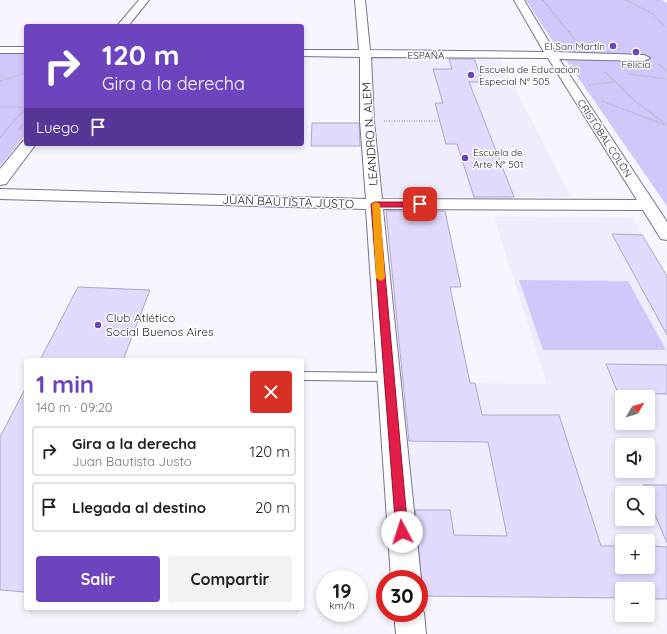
<!DOCTYPE html>
<html lang="es">
<head>
<meta charset="utf-8">
<style>
  :root { --surface:#fff; --page:#f2f2f2; --text:#202124; --muted:#757577; --line:#e0e0e0; --accent:#6c45be }
  body { margin:0; font-family:Quicksand,sans-serif; background:var(--page); color:var(--text); height:100vh; display:flex; flex-direction:column; font-size:15px; white-space:nowrap }
  * { box-sizing:border-box; margin:0 }
  p { font-size:13px; color:var(--muted) }
  .icon { flex:none; width:22px; height:22px; fill:none; stroke:currentColor; stroke-width:2; stroke-linecap:round; stroke-linejoin:round }
  .map { position:relative; flex:1; overflow:hidden }
  .drawer { position:absolute; left:24px; top:358px; width:280px; height:252px; display:flex; flex-direction:column; background:var(--surface); border-radius:4px; box-shadow:0 2px 6px #0003 }
  .drawer>* { flex:none }
  .guide { position:absolute; left:24px; top:24px; width:280px; height:122px; border-radius:4px; box-shadow:0 2px 6px #0003; background:#6c45be; color:#fff; overflow:hidden }
  .needle { width:26px; rotate:52deg }
  .controls { position:absolute; left:615px; top:390px; display:grid; gap:8px }
  .controls a { display:grid; place-items:center; width:40px; height:40px; border-radius:4px; background:var(--surface); box-shadow:0 2px 6px #0003; font-size:20px }
  .speed { position:absolute; left:316px; top:570px; display:flex; gap:8px; font-size:20px; font-weight:700; text-align:center }
  .speed>* { display:grid; place-content:center; width:52px; height:52px; border-radius:50%; background:var(--surface); box-shadow:0 2px 6px #0003; line-height:1 }
  .speed small { font-size:10px; font-weight:400 }
  .speed .limit { border:6px solid #d22; background:#fff; color:#111 }
  .pin { position:absolute; display:grid; place-items:center; width:34px; height:34px; color:#fff; margin:-17px; border-radius:8px; box-shadow:0 2px 6px #0006 }
  .me { position:absolute; width:44px; margin:-22px; rotate:355deg; stroke-linejoin:round; filter:drop-shadow(0 0 3px #0008) }
  .turn { display:flex; align-items:center; gap:14px; height:84px; padding:0 12px; font-size:18px }
  .turn .icon { width:52px; height:52px; stroke-width:2.5 }
  .turn b { display:block; font-size:28px; line-height:34px }
  .then { display:flex; align-items:center; height:38px; padding:0 12px; background:#0003; gap:8px; font-size:15px }
  .round { display:grid; place-items:center; flex:none; width:42px; height:42px; border-radius:4px; background:var(--page) }
  .summary { display:flex; align-items:center; justify-content:space-between; height:68px; padding:0 12px }
  h1 { font-size:24px; font-weight:700; line-height:30px; color:var(--accent) }
  .cta { display:flex; gap:8px; margin-top:auto; padding:8px 12px }
  .cta a { flex:1; height:46px; border-radius:4px; background:var(--accent); color:#fff; font-size:16px; font-weight:700; line-height:46px; text-align:center }
  .cta a+a { background:var(--page); color:var(--text) }
  ul { padding:0; list-style:none }
  li { display:flex; align-items:center; gap:12px; height:50px; margin:0 8px 6px; padding:0 4px; border:2px solid var(--line); border-radius:4px }
  li div { flex:1 }
  li b { display:block; font-size:15px }
  li em { font-style:normal }
  .map>svg:first-child { display:block }
  .built { fill:#efecfd; fill-rule:evenodd }
  .green { fill:#d1c7fa }
  .building { fill:#e2dbfe; stroke:#ada7c8 }
  .lines { fill:none; stroke-linecap:round; stroke-linejoin:round }
  .service-casing { stroke:#797392; stroke-width:2 }
  .minor-casing { stroke:#797392; stroke-width:2 }
  .tertiary-casing { stroke:#797392; stroke-width:2 }
  .path { stroke:#b1afb8; stroke-width:1.5; stroke-dasharray:1 1.5; stroke-linecap:butt }
  .service { fill:#fff; fill-rule:evenodd }
  .minor { fill:#fff; fill-rule:evenodd }
  .tertiary { fill:#fff; fill-rule:evenodd }
  .route { fill:#e11d48; stroke:#92132f }
  .slow { fill:#f59e0b }
  .poi-dot { fill:#6c45be; stroke:#fff; stroke-width:1.5 }
  .labels { text-anchor:middle; stroke-width:3; stroke-linejoin:round; paint-order:stroke }
  .far-poi-label { font-size:10px; fill:#1f1c29; stroke:#fff; text-anchor:start }
  .far-street-label { font-size:10px; fill:#1f1c29; stroke:#fff }
  .street-label { font-size:12px; fill:#1f1c29; stroke:#fff }
  .poi-label { font-size:12px; fill:#1f1c29; stroke:#fff; text-anchor:start }
</style>
</head>
<body>
<div class="map">
<svg width="667" height="634" viewBox="0 0 667 634">
  <rect width="100%" height="100%" fill="#f7f5fd"/>
  <g class="built">
    <polygon points="369,58 499,58 571,197 384,197"/>
    <path d="M 494,217 L 632,218 L 667,276 L 667,599 L 648,599 L 648,589 L 622,589 L 622,598 L 423,596 L 403,383 L 547,384 ZM 622,397 L 648,397 L 648,423 L 622,423 ZM 622,445 L 648,445 L 648,471 L 622,471 ZM 622,493 L 648,493 L 648,519 L 622,519 ZM 622,541 L 648,541 L 648,567 L 622,567 Z"/>
  </g>
  <g class="green">
    <polygon points="526,0 662,0 667,3 667,206 550,37"/>
    <polygon points="0,52 26,53 26,134 0,166"/>
    <polygon points="519,280 628,281 666,350 543,350"/>
  </g>
  <g class="building">
    <polygon points="449,59 474,59 483,82 469,82 514,197 474,197 457,144 446,144 435,103 443,103 433,69 452,69"/>
    <polygon points="312,123 359,123 360,146 311,146"/>
    <polygon points="386,211 445,211 461,287 450,287 470,383 475,383 482,415 559,415 601,546 622,546 622,567 648,567 648,546 667,547 667,599 648,599 648,589 622,589 622,598 423,596 415,510 450,510 454,535 507,536 488,442 409,441"/>
    <polygon points="612,234 642,235 667,276 667,335"/>
    <polygon points="78,287 150,290 123,360 40,360"/>
    <polygon points="606,364 667,365 667,394 618,393"/>
    <polygon points="26,387 26,592 0,590 0,437"/>
    <polygon points="643,485 667,485 667,543 648,498 648,493 646,493"/>
  </g>
  <g class="lines">
    <defs>
      <polygon id="service" points="302,372 388,373 392,374 394,377 392,380 388,381 302,380"/>
      <g id="minor">
        <path d="M 355,0 L 365,0 L 370,50 L 544,52 L 514,0 L 524,0 L 555,52 L 644,55 L 650,58 L 644,61 L 559,59 L 667,222 L 667,240 L 661,239 L 643,210 L 383,209 L 421,579 L 419,583 L 419,579 L 391,579 L 366,209 L 0,199 L 0,189 L 366,199 L 360,121 L 360,57 L 302,56 L 302,50 L 359,50 ZM 371,57 L 548,58 L 637,200 L 382,199 L 374,121 Z"/>
        <rect x="0" y="47" width="26" height="6"/>
        <polygon points="419,602 424,613 426,634 396,634 394,613 419,613"/>
      </g>
      <g id="tertiary">
        <polygon points="139,0 149,0 128,26 117,26"/>
        <polygon points="26,140 26,144 36,144 6,184 0,185 0,169 23,141"/>
      </g>
    </defs>
    <use href="#service" class="service-casing"/>
    <use href="#minor" class="minor-casing"/>
    <use href="#tertiary" class="tertiary-casing"/>
    <g class="path">
      <polyline points="543,0 576,41"/>
      <polyline points="626,0 653,14 665,27"/>
      <polyline points="658,64 667,71"/>
      <polyline points="605,72 635,101 667,125"/>
      <polyline points="630,74 667,79"/>
      <polyline points="0,81 26,73"/>
      <polyline points="589,85 614,82"/>
      <polyline points="602,101 665,125"/>
      <polyline points="0,107 26,107"/>
      <polyline points="384,121 440,121"/>
      <polyline points="19,129 26,122"/>
      <polyline points="0,137 26,108"/>
    </g>
    <use href="#service" class="service"/>
    <use href="#minor" class="minor"/>
    <use href="#tertiary" class="tertiary"/>
  </g>
  <polygon class="route" points="375,202 420,202 424,204 420,207 379,207 408,532 406,537 402,539 397,537 396,532 371,204"/>
  <polygon class="slow" points="376,202 380,204 385,278 381,281 376,278 372,204"/>
  <g class="poi-dot">
    <circle cx="613" cy="46" r="4"/>
    <circle cx="636" cy="52" r="4"/>
    <circle cx="471" cy="75" r="4"/>
    <circle cx="465" cy="158" r="4"/>
    <circle cx="98" cy="325" r="4"/>
  </g>
  <g class="labels">
    <g class="far-poi-label">
      <text x="605" y="50" text-anchor="end">El San Martín</text>
      <text x="636" y="68" text-anchor="middle">Felicia</text>
      <text x="479" y="73">Escuela de Educación<tspan x="479" dy="12">Especial N° 505</tspan></text>
      <text x="473" y="156">Escuela de<tspan x="473" dy="12">Arte N° 501</tspan></text>
    </g>
    <g class="far-street-label">
      <text x="426" y="59">ESPAÑA</text>
      <text transform="translate(605 138) rotate(57)" y="4">CRISTÓBAL COLÓN</text>
    </g>
    <g class="street-label">
      <text transform="translate(370 134) rotate(-94)" y="4">LEANDRO N. ALEM</text>
      <text transform="translate(288 202) rotate(2)" y="4">JUAN BAUTISTA JUSTO</text>
    </g>
    <g class="poi-label">
      <text x="106" y="322">Club Atlético<tspan x="106" dy="14">Social Buenos Aires</tspan></text>
    </g>
  </g>
</svg>
<div class="controls">
<a><svg class="needle" viewBox="-14 -14 28 28"><path d="M0-13l5 13h-10z" fill="#e53935"/><path d="M0 13l5-13h-10z" fill="#757577"/></svg></a>
<a><svg class="icon" aria-label="sound" viewBox="0 0 24 24"><path d="M4 9h4l5-4v14l-5-4H4zM17 9q2 3 0 6"/></svg></a>
<a><svg class="icon" aria-label="search" viewBox="0 0 24 24"><circle cx="10" cy="10" r="6"/><path d="M15 15l6 6"/></svg></a>
<a>+</a>
<a>−</a>
</div>
<div class="speed"><div>19<small>km/h</small></div><div class="limit">30</div></div>
<div class="pin" style="left:420px;top:204px;background:#d93025"><svg class="icon" aria-label="arrive" viewBox="0 0 24 24"><path d="M6 21V4h12l-3 4 3 4H6"/></svg></div>
<svg class="me" style="left:402px;top:532px" viewBox="-20 -20 40 40"><circle r="19" fill="#fff"/><path d="M0-13L10 11 0 6-10 11z" fill="#e11d48"/></svg>
<div class="guide">
<div class="turn"><svg class="icon" aria-label="right" viewBox="0 0 24 24"><path d="M7 20v-9h11M14 6l5 5-5 5"/></svg><div><b>120 m</b>Gira a la derecha</div></div>
<div class="then">Luego<svg class="icon" aria-label="arrive" viewBox="0 0 24 24"><path d="M6 21V4h12l-3 4 3 4H6"/></svg></div>
</div>
<section class="drawer">
<div class="summary"><div><h1>1 min</h1><p>140 m · 09:20</p></div><a class="round" style="background:#d93025;color:#fff"><svg class="icon" aria-label="close" viewBox="0 0 24 24"><path d="M6 6l12 12M18 6L6 18"/></svg></a></div>
<ul>
<li><svg class="icon" aria-label="right" viewBox="0 0 24 24"><path d="M7 20v-9h11M14 6l5 5-5 5"/></svg><div><b>Gira a la derecha</b><p>Juan Bautista Justo</p></div><em>120 m</em></li>
<li><svg class="icon" aria-label="arrive" viewBox="0 0 24 24"><path d="M6 21V4h12l-3 4 3 4H6"/></svg><div><b>Llegada al destino</b></div><em>20 m</em></li>
</ul>
<div class="cta"><a>Salir</a><a>Compartir</a></div>
</section>
</div>
</body>
</html>
